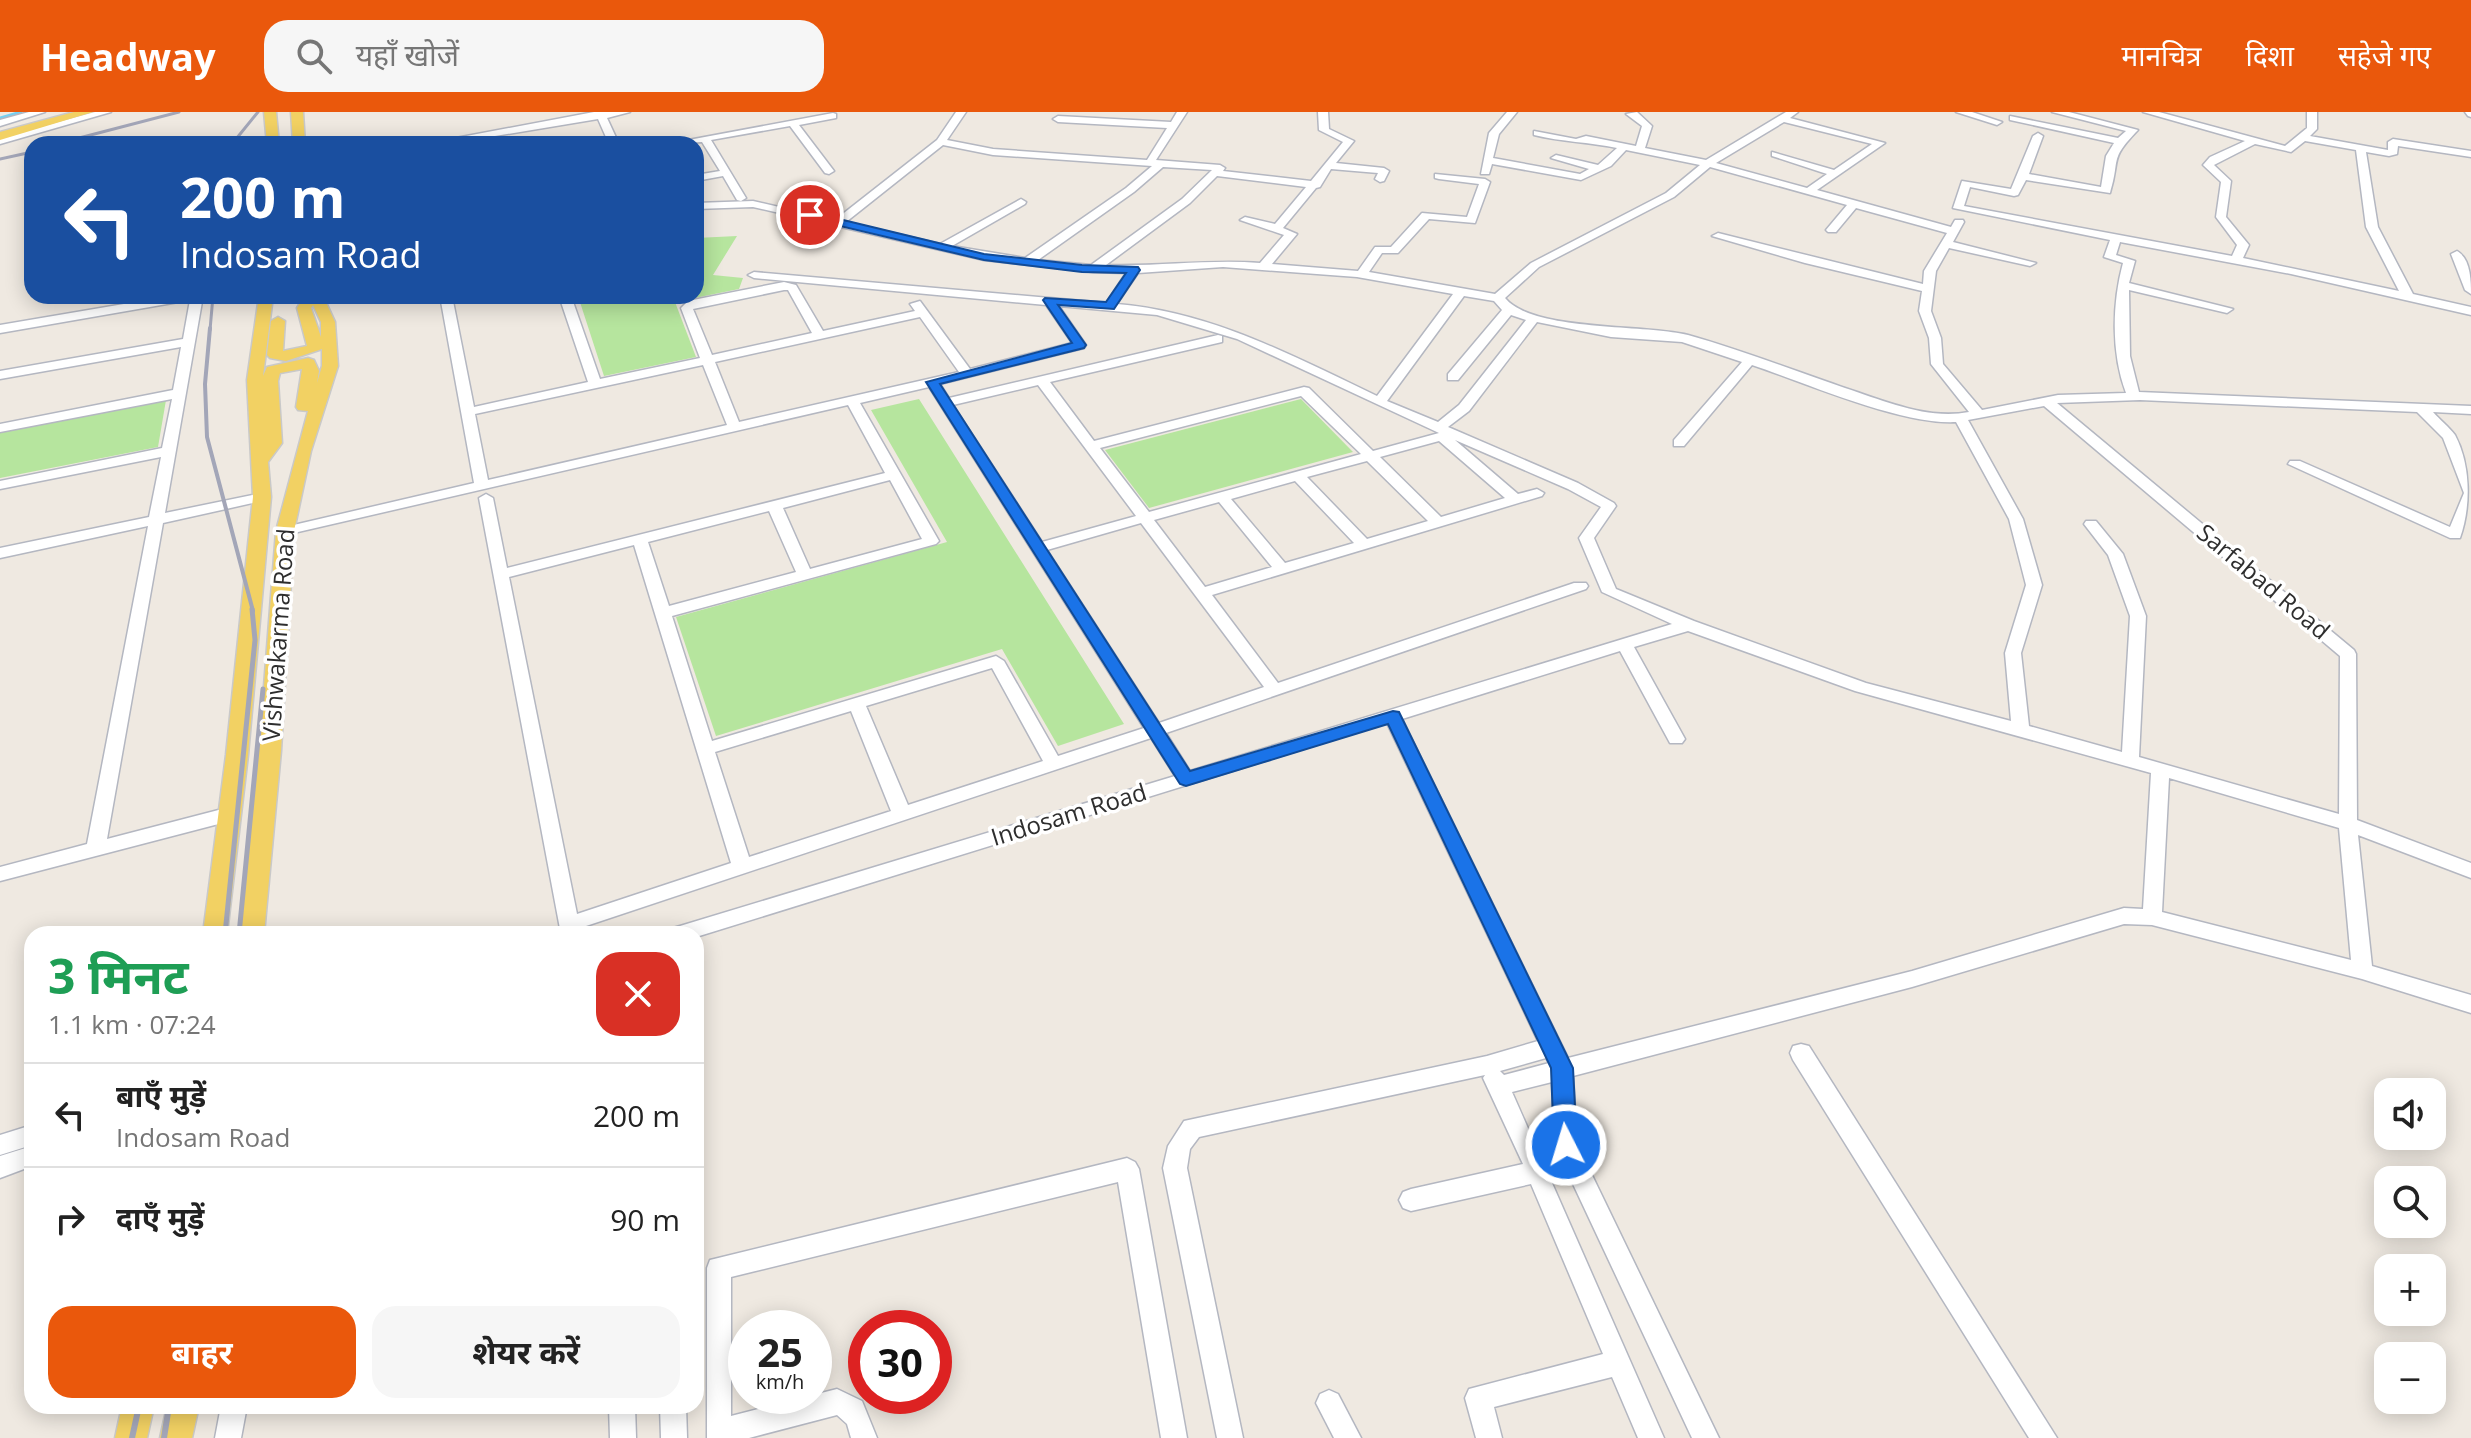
<!DOCTYPE html>
<html lang="hi">
<head>
<meta charset="utf-8">
<style>
  :root { --surface:#fff; --page:#f6f6f6; --text:#222; --muted:#767676; --line:#e0e0e0; --accent:#ea580c }
  body { margin:0; font-family:"Open Sans","Noto Sans Devanagari",sans-serif; background:var(--page); color:var(--text); height:100vh; display:flex; flex-direction:column; font-size:30px; white-space:nowrap }
  * { box-sizing:border-box; margin:0 }
  p { font-size:26px; color:var(--muted) }
  .icon { flex:none; width:44px; height:44px; fill:none; stroke:currentColor; stroke-width:2; stroke-linecap:round; stroke-linejoin:round }
  .map { position:relative; flex:1; overflow:hidden }
  .details { position:absolute; left:24px; top:814px; width:680px; height:488px; display:flex; flex-direction:column; background:var(--surface); border-radius:24px; box-shadow:0 4px 20px #0003 }
  .details>* { flex:none }
  .top-card { position:absolute; left:24px; top:24px; width:680px; height:168px; border-radius:24px; box-shadow:0 4px 20px #0003; background:#1a4fa0; color:#fff; overflow:hidden }
  .buttons { position:absolute; left:2374px; top:966px; display:grid; gap:16px }
  .buttons a { display:grid; place-items:center; width:72px; height:72px; border-radius:16px; background:var(--surface); box-shadow:0 4px 20px #0003; font-size:40px }
  .speed { position:absolute; left:728px; top:1198px; display:flex; gap:16px; font-size:40px; font-weight:700; text-align:center }
  .speed>* { display:grid; place-content:center; width:104px; height:104px; border-radius:50%; background:var(--surface); box-shadow:0 4px 20px #0003; line-height:1 }
  .speed small { font-size:20px; font-weight:400 }
  .speed .limit { border:12px solid #d22; background:#fff; color:#111 }
  .pin { position:absolute; display:grid; place-items:center; width:68px; height:68px; color:#fff; margin:-34px; border:4px solid #fff; border-radius:50%; box-shadow:0 2px 8px #0007 }
  .me { position:absolute; width:88px; margin:-44px; rotate:355deg; stroke-linejoin:round; filter:drop-shadow(0 0 6px #0008) }
  .turn { display:flex; align-items:center; gap:28px; height:168px; padding:0 24px; font-size:36px }
  .turn .icon { width:104px; height:104px; stroke-width:2.5 }
  .turn b { display:block; font-size:56px; line-height:68px }
  .round { display:grid; place-items:center; flex:none; width:84px; height:84px; border-radius:24px; background:var(--page) }
  .overview { display:flex; align-items:center; justify-content:space-between; height:136px; padding:0 24px }
  h1 { font-size:48px; font-weight:700; line-height:60px; color:#1e9e55 }
  .action { display:flex; gap:16px; margin-top:auto; padding:16px 24px }
  .action a { flex:1; height:92px; border-radius:24px; background:var(--accent); color:#fff; font-size:32px; font-weight:700; line-height:92px; text-align:center }
  .action a+a { background:var(--page); color:var(--text) }
  ul { padding:0; list-style:none }
  li { display:flex; align-items:center; gap:24px; height:104px; padding:0 24px; border-top:2px solid var(--line) }
  li div { flex:1 }
  li b { display:block; font-size:30px }
  li em { font-style:normal }
  header { display:flex; align-items:center; gap:48px; box-sizing:border-box; height:112px; padding:0 40px; background:var(--accent); color:#fff }
  header strong { font-size:38px }
  nav { display:flex; gap:44px; margin-inline-start:auto; font-size:28px }
  .search { width:560px; height:72px; background:var(--page); display:flex; align-items:center; gap:20px; box-sizing:border-box; padding:0 28px; border-radius:24px; color:var(--muted); font-size:30px }
  .map>svg:first-child { display:block }
  .green { fill:#b6e59e }
  .lines { fill:none; stroke-linecap:round; stroke-linejoin:round }
  .stream { stroke:#75cff0; stroke-width:3 }
  .minor-casing { stroke:#b4b7c1; stroke-width:3 }
  .major-casing { stroke:#c9c9c9; stroke-width:3 }
  .minor { fill:#fff; fill-rule:evenodd }
  .major { fill:#f2d163; fill-rule:evenodd }
  .rail-far3 { stroke:#a3a6b8; stroke-width:3 }
  .rail-far2 { stroke:#a3a6b8; stroke-width:4 }
  .rail-far1 { stroke:#a3a6b8; stroke-width:5 }
  .rail { stroke:#a3a6b8; stroke-width:6 }
  .route { fill:#1a73e8; stroke:#114b97; stroke-width:2 }
  .labels { text-anchor:middle; stroke-width:7; stroke-linejoin:round; paint-order:stroke }
  .street-label { font-size:24px; fill:#2e2e2e; stroke:#fff }
</style>
</head>
<body>
<header>
<strong>Headway</strong>
<div class="search"><svg class="icon" aria-label="search" viewBox="0 0 24 24"><circle cx="10" cy="10" r="6"/><path d="M15 15l6 6"/></svg>यहाँ खोजें</div>
<nav><a>मानचित्र</a><a>दिशा</a><a>सहेजे गए</a></nav>
</header>
<div class="map">
<svg width="2471" height="1326" viewBox="0 0 2471 1326">
  <rect width="100%" height="100%" fill="#efe9e1"/>
  <g class="green">
    <polygon points="737,124 713,163 743,166 739,177 675,190 696,245 604,264 578,184 696,184 696,126"/>
    <polygon points="919,287 1124,612 1058,634 1002,537 716,624 676,505 947,430 871,298"/>
    <polygon points="1301,287 1353,340 1149,396 1105,338"/>
    <polygon points="166,288 158,335 0,366 0,319"/>
  </g>
  <g class="lines">
    <polyline class="stream" points="0,6 21,0"/>
    <defs>
      <g id="minor">
        <polygon points="29,0 45,0 0,14 0,8"/>
        <polygon points="95,0 111,0 0,32 0,26"/>
        <polygon points="594,0 630,0 607,6 619,32 609,32 598,7 447,32 424,32"/>
        <path d="M 956,0 L 966,0 L 947,28 L 993,37 L 1147,48 L 1167,16 L 1058,10 L 1053,7 L 1058,4 L 1171,10 L 1177,0 L 1187,0 L 1156,48 L 1220,53 L 1225,56 L 1223,59 L 1311,69 L 1343,30 L 1319,18 L 1318,0 L 1328,0 L 1329,17 L 1354,29 L 1336,51 L 1384,56 L 1389,59 L 1384,69 L 1380,70 L 1375,67 L 1378,61 L 1331,57 L 1320,75 L 1316,76 L 1283,116 L 1297,122 L 1272,152 L 1358,159 L 1375,135 L 1391,135 L 1422,101 L 1467,105 L 1479,72 L 1439,67 L 1435,66 L 1435,62 L 1485,67 L 1490,70 L 1475,111 L 1429,107 L 1398,141 L 1382,141 L 1369,160 L 1495,182 L 1531,151 L 1666,81 L 1700,53 L 1626,38 L 1611,54 L 1581,68 L 1492,52 L 1489,62 L 1481,62 L 1489,21 L 1507,0 L 1517,0 L 1499,22 L 1493,46 L 1580,62 L 1589,57 L 1551,46 L 1556,43 L 1598,53 L 1617,36 C 1589,30 1562,30 1534,23 L 1534,19 L 1576,27 L 1586,24 L 1636,34 L 1642,14 L 1626,2 L 1637,0 L 1652,14 L 1645,36 L 1706,48 L 1786,0 L 1798,0 L 1790,6 L 1885,31 L 1817,78 L 1951,115 L 1955,108 L 1963,108 L 1964,110 L 1953,130 L 2036,151 L 2030,154 L 1949,136 L 1936,159 L 1931,199 L 1941,226 L 1943,252 L 1982,298 L 2058,283 L 2126,281 C 2111,241 2112,192 2123,151 L 2104,145 L 2110,128 L 1953,96 L 1962,69 L 2011,77 L 2033,24 L 2038,21 L 2043,24 L 2029,62 L 2101,75 L 2106,44 L 2114,31 L 2010,8 L 2010,4 L 2118,26 L 2126,19 L 2052,0 L 2069,0 L 2138,18 C 2108,49 2121,46 2110,81 L 2026,68 L 2018,83 L 2014,84 L 1970,75 L 1964,94 L 2232,144 L 2237,133 L 2216,105 L 2221,70 L 2203,53 L 2210,45 L 2245,29 L 2143,0 L 2159,0 L 2285,34 L 2307,16 L 2307,0 L 2317,0 L 2317,17 L 2310,24 L 2388,38 L 2388,30 L 2393,27 L 2471,39 L 2471,45 L 2398,34 L 2397,42 L 2389,44 L 2366,40 L 2378,115 L 2413,182 L 2471,195 L 2471,203 L 2291,162 L 2120,130 L 2116,143 L 2135,149 L 2129,171 L 2233,197 L 2227,201 L 2129,178 L 2130,244 L 2139,280 L 2471,294 L 2471,302 L 2433,300 C 2440,308 2449,315 2455,323 C 2471,353 2471,395 2460,426 L 2450,426 L 2288,352 L 2290,349 L 2300,349 L 2450,415 L 2464,381 L 2443,326 L 2417,300 L 2140,288 L 2057,291 L 2354,538 L 2356,542 L 2357,708 L 2471,751 L 2471,766 L 2358,723 L 2372,854 L 2471,883 L 2471,901 L 2362,867 L 2152,813 L 2124,812 L 1912,875 L 1573,964 L 1577,1032 L 1719,1326 L 1692,1326 L 1558,1040 L 1555,1033 L 1552,970 L 1512,980 L 1664,1326 L 1638,1326 L 1612,1265 L 1494,1295 L 1502,1326 L 1476,1326 L 1465,1286 L 1469,1277 L 1603,1242 L 1531,1072 L 1411,1099 L 1403,1096 L 1399,1088 L 1403,1080 L 1411,1077 L 1523,1052 L 1483,966 L 1485,963 L 1199,1025 L 1190,1037 L 1187,1056 L 1243,1326 L 1217,1326 L 1163,1056 L 1168,1034 L 1184,1009 L 1487,944 L 1538,929 L 1387,611 L 696,825 L 696,822 L 670,822 L 673,816 L 680,814 L 1175,664 L 1151,626 L 580,816 L 581,822 L 561,822 L 479,386 L 486,382 L 493,386 L 507,456 L 885,361 L 848,293 L 285,423 L 278,419 L 285,415 L 474,371 L 440,184 L 452,184 L 474,295 L 588,270 L 559,184 L 571,184 L 600,267 L 700,246 L 681,196 L 688,189 L 784,170 L 796,173 L 823,219 L 915,199 L 910,192 L 920,189 L 970,257 L 1072,231 L 1046,193 L 754,166 L 748,163 L 754,160 L 1106,191 L 1126,161 L 1093,160 L 984,148 L 753,95 L 696,97 L 696,91 L 753,89 L 835,108 L 937,28 ZM 1784,10 L 1872,32 L 1834,58 L 1772,40 L 1772,44 L 1827,62 L 1807,76 L 1716,51 ZM 2305,29 L 2356,38 L 2366,115 L 2399,179 L 2243,146 L 2249,133 L 2226,105 L 2231,69 L 2214,53 L 2255,32 L 2291,40 ZM 943,33 L 993,43 L 1152,54 L 1126,76 L 1025,146 L 952,134 L 1025,92 L 1026,90 L 1021,87 L 940,132 L 846,110 ZM 1163,55 L 1212,58 L 1182,87 L 1091,153 L 1038,148 L 1134,80 ZM 1710,55 L 1847,93 L 1826,118 L 1828,120 L 1836,120 L 1856,96 L 1947,121 L 1924,159 L 1923,172 L 1718,121 L 1712,124 L 1805,151 L 1922,179 L 1919,199 L 1929,226 L 1931,252 L 1969,300 C 1927,308 1885,289 1845,276 C 1793,258 1741,238 1688,223 C 1646,212 1533,220 1505,186 L 1539,155 L 1674,85 ZM 1217,64 L 1306,75 L 1275,112 L 1245,105 L 1240,108 L 1284,123 L 1260,151 C 1208,147 1157,155 1106,153 L 1190,91 ZM 1223,155 L 1357,165 L 1453,182 L 1377,284 C 1293,244 1212,200 1117,192 L 1138,161 ZM 784,178 L 788,178 L 812,221 L 712,243 L 693,197 ZM 1464,184 L 1494,189 L 1502,198 L 1448,262 L 1448,268 L 1458,268 L 1511,203 L 1526,208 L 1459,293 L 1438,310 L 1387,289 ZM 1059,194 L 1157,203 L 1237,227 L 1439,321 L 1373,339 L 1309,276 L 1304,275 L 1094,329 L 1050,270 L 1222,230 L 1222,224 L 1218,223 L 949,286 L 940,272 L 1084,236 L 1086,233 ZM 920,205 L 959,260 L 739,310 L 715,250 ZM 1537,210 L 1611,225 L 1682,230 L 1742,250 L 1674,328 L 1674,334 L 1684,334 L 1752,253 C 1806,271 1901,313 1956,310 L 2009,407 L 2026,473 L 2005,541 L 2011,609 L 1866,571 L 1694,509 L 1616,477 L 1594,426 L 1616,394 L 1614,391 L 1578,371 L 1448,315 L 1469,299 ZM 703,253 L 727,313 L 488,368 L 475,302 ZM 1038,273 L 1136,404 L 1042,430 L 953,293 ZM 929,275 L 1144,616 L 1058,644 L 1004,549 L 996,544 L 712,629 L 672,504 L 936,432 L 939,429 L 860,291 ZM 1301,284 L 1361,342 L 1149,400 L 1100,336 ZM 2044,294 L 2340,544 L 2339,702 L 2139,645 L 2146,504 L 2123,442 L 2096,409 L 2086,409 L 2084,412 L 2108,443 L 2130,504 L 2122,640 L 2029,614 L 2021,541 L 2042,473 L 2023,407 L 1968,308 ZM 1455,328 L 1568,377 L 1601,395 L 1579,426 L 1602,480 L 1672,512 L 1190,659 L 1166,621 L 1586,477 L 1588,474 L 1586,471 L 1574,471 L 1278,571 L 1212,483 L 1542,384 L 1544,381 L 1537,377 L 1518,382 ZM 1439,329 L 1505,386 L 1441,405 L 1380,345 ZM 1367,349 L 1428,409 L 1367,427 L 1307,365 ZM 890,368 L 922,427 L 810,457 L 783,396 ZM 1295,369 L 1354,431 L 1285,451 L 1231,387 ZM 1219,390 L 1272,455 L 1205,475 L 1154,408 ZM 769,399 L 796,460 L 669,494 L 648,430 ZM 1141,411 L 1264,575 L 1159,611 L 1047,438 ZM 634,433 L 731,751 L 577,802 L 509,465 ZM 1688,519 L 1855,579 L 2151,661 L 2143,797 L 2124,796 L 1912,859 L 1568,946 L 1402,607 L 1620,539 L 1670,631 L 1682,631 L 1685,627 L 1634,535 ZM 992,556 L 1043,649 L 908,693 L 866,594 ZM 851,599 L 891,699 L 749,745 L 715,640 ZM 2169,666 L 2339,716 L 2351,848 L 2162,800 ZM 1546,946 L 1549,951 L 1504,963 L 1500,959 Z"/>
        <polygon points="1956,0 1972,0 2002,10 1997,13"/>
        <polygon points="2465,0 2471,0 2471,5 2468,4"/>
        <polygon points="833,1 836,2 836,6 799,13 834,59 829,62 825,61 790,14 711,28 746,86 741,89 737,88 723,64 696,69 696,63 720,59 702,30 667,32"/>
        <path d="M 2457,139 C 2470,146 2471,167 2471,182 L 2465,178 L 2451,142 Z"/>
        <polygon points="171,184 203,184 165,401 262,381 269,385 262,389 163,411 107,727 230,695 237,697 239,702 237,707 230,709 0,769 0,755 87,732 148,414 0,446 0,436 149,405 161,345 0,377 0,369 162,336 172,287 0,320 0,312 173,278 181,235 0,267 0,259 183,227 190,188 0,221 0,213"/>
        <polygon points="1801,932 1809,934 2057,1326 2029,1326 1793,948 1790,941 1793,934"/>
        <polygon points="32,1013 32,1033 0,1043 0,1023"/>
        <polygon points="32,1034 32,1054 0,1066 0,1044"/>
        <polygon points="1127,1046 1135,1050 1139,1057 1187,1326 1161,1326 1118,1070 731,1165 731,1304 837,1277 862,1289 877,1326 851,1326 847,1312 837,1303 749,1326 707,1326 707,1156 710,1148"/>
        <polygon points="1329,1278 1338,1282 1361,1326 1334,1326 1316,1291 1320,1282"/>
        <polygon points="221,1294 247,1294 241,1326 215,1326"/>
        <polygon points="609,1294 635,1294 636,1326 610,1326"/>
        <polygon points="660,1294 686,1294 687,1326 661,1326"/>
      </g>
      <g id="major">
        <polygon points="74,0 93,0 0,28 0,20"/>
        <polygon points="264,0 276,0 279,32 267,32"/>
        <polygon points="291,0 303,0 305,32 293,32"/>
        <path d="M 259,184 L 273,184 L 263,264 L 267,255 L 308,246 L 314,248 L 319,259 L 317,271 L 322,254 L 322,237 L 286,249 L 270,246 L 267,243 L 271,209 L 278,205 L 285,209 L 283,239 L 307,234 L 297,196 L 304,184 L 323,184 L 335,210 L 338,254 L 311,339 L 294,419 L 281,639 L 264,822 L 240,822 L 259,639 L 276,419 L 308,299 L 298,298 L 296,295 L 302,257 L 280,261 L 278,269 L 282,331 L 268,350 L 271,385 L 248,643 L 227,822 L 203,822 L 226,643 L 253,385 L 247,268 ZM 313,193 L 321,210 L 321,225 L 311,196 Z"/>
        <polygon points="122,1294 154,1294 147,1326 115,1326"/>
        <polygon points="167,1294 199,1294 192,1326 160,1326"/>
      </g>
    </defs>
    <use href="#minor" class="minor-casing"/>
    <use href="#major" class="major-casing"/>
    <use href="#minor" class="minor"/>
    <use href="#major" class="major"/>
    <g class="rail-far3">
      <polyline points="56,32 179,0"/>
      <polyline points="232,32 258,0"/>
      <polyline points="0,47 32,40"/>
      <polyline points="210,218 213,184"/>
    </g>
    <polyline class="rail-far2" points="210,216 205,272 207,325 253,499"/>
    <g class="rail-far1">
      <polyline points="225,822 255,528 252,497"/>
      <polyline points="239,822 263,577"/>
    </g>
    <g class="rail">
      <polyline points="132,1326 139,1294"/>
      <polyline points="164,1326 169,1294"/>
    </g>
  </g>
  <polygon class="route" points="810,100 984,142 1082,153 1138,155 1140,158 1114,197 1058,193 1086,233 1084,236 940,272 1190,659 1393,599 1399,600 1573,956 1577,1033 1574,1040 1566,1043 1557,1040 1554,1033 1551,956 1388,612 1186,674 1180,672 926,270 1072,231 1043,188 1045,186 1106,190 1126,161 1082,160 984,148 806,106 805,103"/>
  <g class="labels">
    <g class="street-label">
      <text transform="translate(2263 470) rotate(40)" y="8">Sarfabad Road</text>
      <text transform="translate(279 523) rotate(-86)" y="8">Vishwakarma Road</text>
      <text transform="translate(1069 703) rotate(-17)" y="8">Indosam Road</text>
    </g>
  </g>
</svg>
<div class="buttons">
<a><svg class="icon" aria-label="sound" viewBox="0 0 24 24"><path d="M4 9h4l5-4v14l-5-4H4zM17 9q2 3 0 6"/></svg></a>
<a><svg class="icon" aria-label="search" viewBox="0 0 24 24"><circle cx="10" cy="10" r="6"/><path d="M15 15l6 6"/></svg></a>
<a>+</a>
<a>−</a>
</div>
<div class="speed"><div>25<small>km/h</small></div><div class="limit">30</div></div>
<div class="pin" style="left:810px;top:103px;background:#d93025"><svg class="icon" aria-label="arrive" viewBox="0 0 24 24"><path d="M6 21V4h12l-3 4 3 4H6"/></svg></div>
<svg class="me" style="left:1566px;top:1033px" viewBox="-20 -20 40 40"><circle r="17" fill="#1a73e8" stroke="#fff" stroke-width="3"/><path d="M0-11L8 9 0 5-8 9z" fill="#fff"/></svg>
<div class="top-card">
<div class="turn"><svg class="icon" aria-label="left" viewBox="0 0 24 24"><path d="M17 20v-9H6M10 6l-5 5 5 5"/></svg><div><b>200 m</b>Indosam Road</div></div>
</div>
<section class="details">
<div class="overview"><div><h1>3 मिनट</h1><p>1.1 km · 07:24</p></div><a class="round" style="background:#d93025;color:#fff"><svg class="icon" aria-label="close" viewBox="0 0 24 24"><path d="M6 6l12 12M18 6L6 18"/></svg></a></div>
<ul>
<li><svg class="icon" aria-label="left" viewBox="0 0 24 24"><path d="M17 20v-9H6M10 6l-5 5 5 5"/></svg><div><b>बाएँ मुड़ें</b><p>Indosam Road</p></div><em>200 m</em></li>
<li><svg class="icon" aria-label="right" viewBox="0 0 24 24"><path d="M7 20v-9h11M14 6l5 5-5 5"/></svg><div><b>दाएँ मुड़ें</b></div><em>90 m</em></li>
</ul>
<div class="action"><a>बाहर</a><a>शेयर करें</a></div>
</section>
</div>
</body>
</html>
